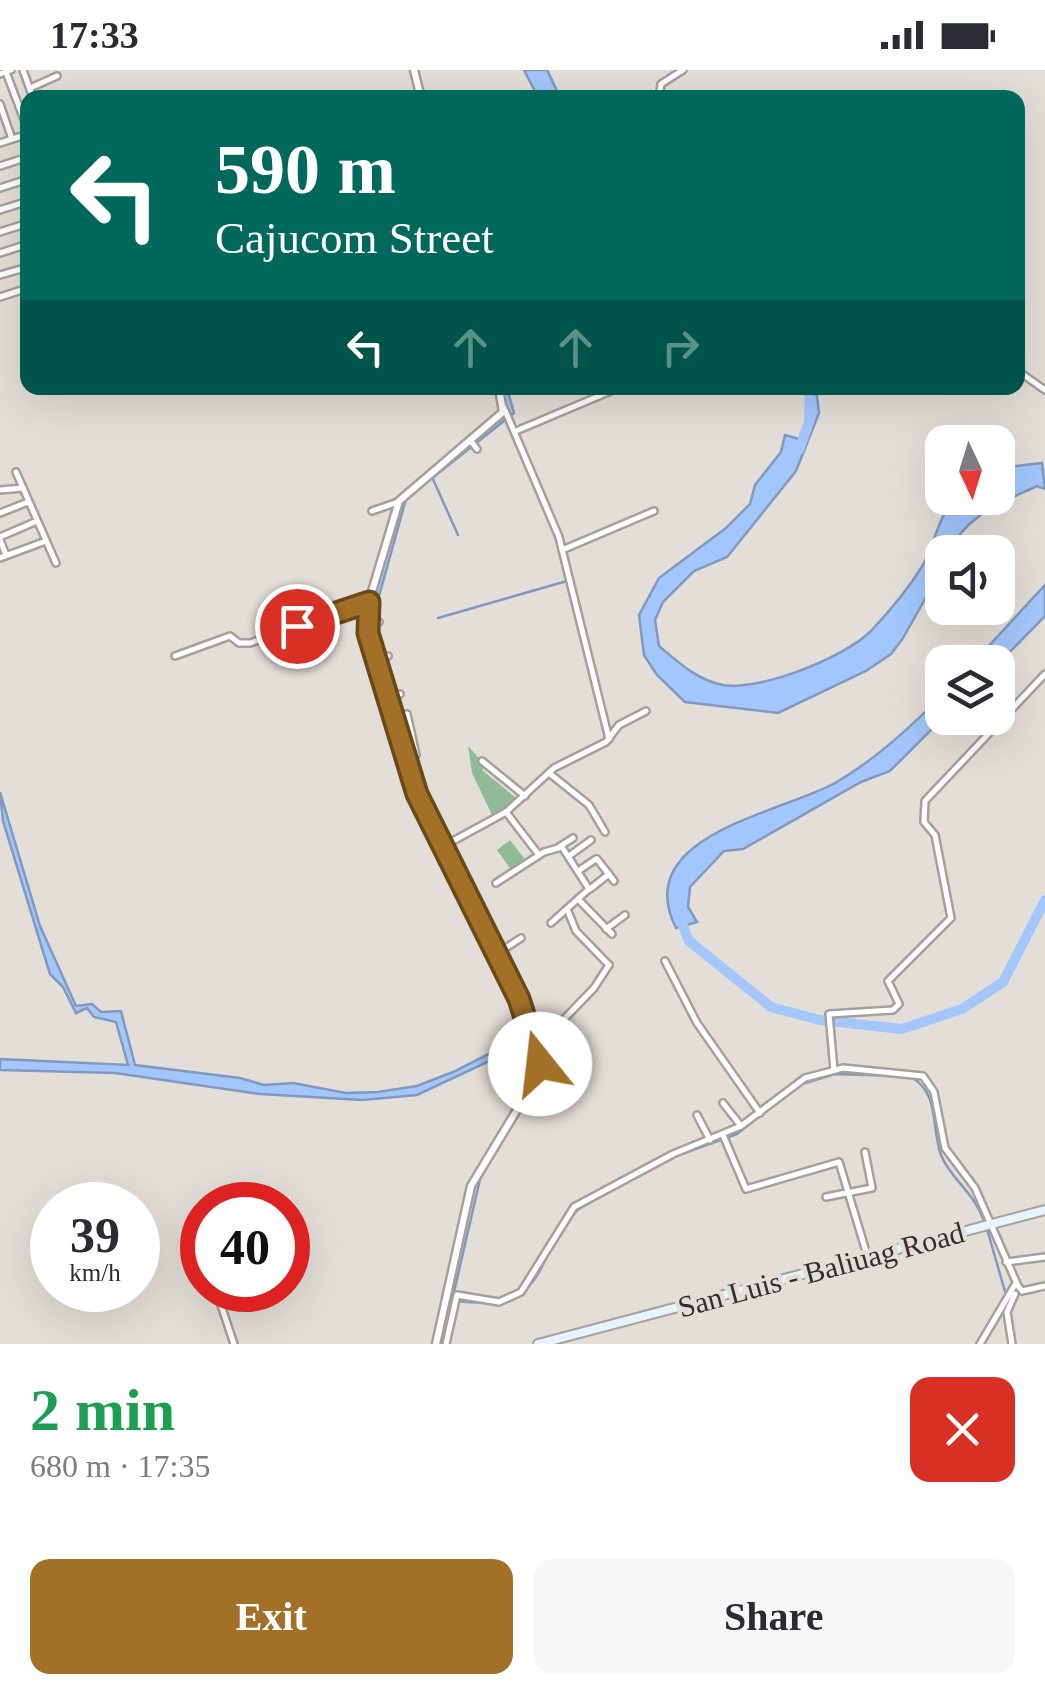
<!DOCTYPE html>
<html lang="en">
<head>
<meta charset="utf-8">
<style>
  :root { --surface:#fff; --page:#f7f7f7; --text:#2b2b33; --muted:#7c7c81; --accent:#a37027 }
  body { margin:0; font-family:"Times New Roman",serif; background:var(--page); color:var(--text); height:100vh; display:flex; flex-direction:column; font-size:38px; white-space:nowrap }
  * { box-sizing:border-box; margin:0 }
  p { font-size:32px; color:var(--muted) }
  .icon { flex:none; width:55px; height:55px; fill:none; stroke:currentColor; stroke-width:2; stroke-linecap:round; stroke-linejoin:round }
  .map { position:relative; height:1274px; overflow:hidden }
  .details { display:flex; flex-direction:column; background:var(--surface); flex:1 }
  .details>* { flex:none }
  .top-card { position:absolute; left:20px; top:20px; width:1005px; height:305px; border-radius:20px; box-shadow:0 10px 40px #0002; background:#00695c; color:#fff; overflow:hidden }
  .needle { width:65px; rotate:176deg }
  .controls { position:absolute; left:925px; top:355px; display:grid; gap:20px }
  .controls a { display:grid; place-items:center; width:90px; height:90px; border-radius:20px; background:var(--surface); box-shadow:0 10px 40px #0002; font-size:50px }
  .speed { position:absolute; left:30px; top:1112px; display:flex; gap:20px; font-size:50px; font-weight:700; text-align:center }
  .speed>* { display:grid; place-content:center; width:130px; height:130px; border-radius:50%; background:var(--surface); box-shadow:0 10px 40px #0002; line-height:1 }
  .speed small { font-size:25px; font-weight:400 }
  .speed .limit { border:15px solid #d22; background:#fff; color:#111 }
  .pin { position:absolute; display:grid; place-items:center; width:85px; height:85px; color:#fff; margin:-42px; border:5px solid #fff; border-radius:50%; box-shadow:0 2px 10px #0007 }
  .me { position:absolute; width:110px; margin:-55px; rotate:344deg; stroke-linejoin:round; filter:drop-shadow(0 0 8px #0008) }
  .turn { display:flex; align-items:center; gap:35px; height:210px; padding:0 30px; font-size:45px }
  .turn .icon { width:130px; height:130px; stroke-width:2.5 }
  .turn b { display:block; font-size:70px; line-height:85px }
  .lanes { display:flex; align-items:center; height:95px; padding:0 30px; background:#0003; justify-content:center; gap:50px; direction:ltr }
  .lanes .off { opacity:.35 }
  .round { display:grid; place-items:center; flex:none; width:105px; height:105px; border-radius:20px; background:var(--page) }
  .overview { display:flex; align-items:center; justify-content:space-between; height:170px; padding:0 30px }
  h1 { font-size:60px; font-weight:700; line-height:75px; color:#1e9e55 }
  .action { display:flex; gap:20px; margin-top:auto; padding:20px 30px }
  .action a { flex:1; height:115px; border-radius:20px; background:var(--accent); color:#fff; font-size:40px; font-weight:700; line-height:115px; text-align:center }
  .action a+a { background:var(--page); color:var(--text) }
  .status { display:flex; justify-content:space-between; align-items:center; height:70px; padding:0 50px; background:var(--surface); direction:ltr }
  .status svg { height:28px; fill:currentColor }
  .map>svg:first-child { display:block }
  .green { fill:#8fbc97 }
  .water { fill:#a3c7fc; stroke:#8199be; stroke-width:2.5 }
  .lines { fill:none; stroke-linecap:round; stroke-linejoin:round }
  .stream { stroke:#8199be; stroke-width:2.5 }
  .river { stroke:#a3c7fc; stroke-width:10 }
  .minor-casing { stroke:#a6a09b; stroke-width:10 }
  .tertiary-casing { stroke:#a6a09b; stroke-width:11 }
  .secondary-casing { stroke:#a6a09b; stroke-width:12 }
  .minor { stroke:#fff; stroke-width:5 }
  .tertiary { stroke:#fff; stroke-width:6 }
  .secondary { stroke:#e5f4fe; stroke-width:8 }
  .route-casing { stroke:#6a4919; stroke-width:25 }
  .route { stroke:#a37027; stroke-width:18 }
  .labels { text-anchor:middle; stroke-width:9; stroke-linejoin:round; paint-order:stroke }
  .street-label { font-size:30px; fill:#312f2d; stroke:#e4ded8 }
</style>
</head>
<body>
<div class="status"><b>17:33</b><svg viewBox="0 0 49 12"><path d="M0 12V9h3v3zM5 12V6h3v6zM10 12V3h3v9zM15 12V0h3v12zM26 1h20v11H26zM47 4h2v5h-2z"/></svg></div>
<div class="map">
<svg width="1045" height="1274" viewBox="0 0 1045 1274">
  <rect width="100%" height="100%" fill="#e4ded8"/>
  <g class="green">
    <polygon points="468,676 486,696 482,700 516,728 493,747 472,703"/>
    <polygon points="510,770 527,792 512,801 497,780"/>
  </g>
  <g class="water">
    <polygon points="524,0 547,0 560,27 538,27"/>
    <polygon points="501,318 507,318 514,343 406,429 376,537 380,572 420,712 525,927 537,969 521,926 423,731 369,561 369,537 403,429 507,340"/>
    <path d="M 810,318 L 816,318 L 819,343 L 796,401 L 727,487 L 694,501 L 663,532 L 655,550 L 659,576 C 678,592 697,610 723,615 C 760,621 844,588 871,561 C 888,543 910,516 923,495 C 936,472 937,446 957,428 L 998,428 L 998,398 L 1042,393 L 1045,419 L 1037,416 C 1001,433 966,445 949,482 L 942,482 L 939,504 L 903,568 L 891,584 L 866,601 L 778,643 L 685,632 L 657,605 L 644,585 L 639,545 L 659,508 L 726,458 L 750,434 L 755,415 L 781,382 L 785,365 L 802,370 L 809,352 Z"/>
    <polygon points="1045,515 1045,546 998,594 974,592"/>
    <path d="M 942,625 L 943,648 L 890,701 L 861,712 L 743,779 L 724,781 L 690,817 L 688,837 L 697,852 L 676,858 C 629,766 781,743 835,713 C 875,690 910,658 942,625 Z"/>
    <polygon points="0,722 40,856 76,936 92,934 101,942 121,941 135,995 240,1008 264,1015 293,1013 346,1023 378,1022 417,1016 453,1002 528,964 530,972 417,1025 362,1030 260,1024 115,1003 0,1000 0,989 128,995 116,952 94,947 87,938 76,943 63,917 50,904 3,751"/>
  </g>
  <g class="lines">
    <g class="stream">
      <polyline points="432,407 458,465"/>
      <polyline points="438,548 567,511"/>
      <path d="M 911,1007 C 940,1023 931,1058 941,1085 C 951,1110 973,1120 984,1151"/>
      <polyline points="799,1015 835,1004 898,1006"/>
      <polyline points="506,1064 541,1009 540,973"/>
      <polyline points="671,1088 737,1064 781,1029"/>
      <polyline points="987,1159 1006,1225"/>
      <path d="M 458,1231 C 564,1245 527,1167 593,1129"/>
      <polyline points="442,1274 481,1105"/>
    </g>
    <g class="river">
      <polyline points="799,380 809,352 810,318"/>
      <polyline points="679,846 689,871 771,937 820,950 902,959 962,939 1003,912 1045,830"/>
    </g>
    <defs>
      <g id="minor">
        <polyline points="23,0 33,28"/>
        <polyline points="6,2 28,60"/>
        <polyline points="0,4 11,0"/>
        <polyline points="30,18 57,6"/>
        <polyline points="659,28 661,14 683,0"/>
        <polyline points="0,34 12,69"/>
        <polyline points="0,73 28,64"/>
        <polyline points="0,96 28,87"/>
        <polyline points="0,118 28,109"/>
        <polyline points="0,140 28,131"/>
        <polyline points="0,162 28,153"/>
        <polyline points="0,183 28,174"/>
        <polyline points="0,205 28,197"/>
        <polyline points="0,227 28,218"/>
        <polyline points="1018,301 1045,320"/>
        <polyline points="504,338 559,467 609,669"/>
        <polyline points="516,361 618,318"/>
        <polyline points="470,370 477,379"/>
        <polyline points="16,402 56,493"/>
        <polyline points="0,420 23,418"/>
        <polyline points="372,441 398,432"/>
        <polyline points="0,443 28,432"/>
        <polyline points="0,467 37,451"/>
        <polyline points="0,470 6,485"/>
        <polyline points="562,480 654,441"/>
        <polyline points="0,488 46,471"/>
        <polyline points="367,550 379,552"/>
        <polyline points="175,586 230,566 239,573 250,573 369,532"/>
        <polyline points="376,590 388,586"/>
        <polyline points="388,630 400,624"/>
        <polyline points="407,644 416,685 407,687"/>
        <polyline points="482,691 525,726"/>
        <polyline points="549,703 589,735 605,762"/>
        <polyline points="506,742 539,785"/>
        <polyline points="442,777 506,742 554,698 606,672 619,655 646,641"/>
        <polyline points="559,777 573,768"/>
        <polyline points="569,786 591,770"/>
        <polyline points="597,789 614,811"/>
        <polyline points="578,801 596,789"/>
        <polyline points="496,813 544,782 562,777 589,819 551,853"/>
        <polyline points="590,819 609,804"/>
        <polyline points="578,829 612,864"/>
        <polyline points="470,835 481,835"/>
        <polyline points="567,839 576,861 609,895"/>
        <polyline points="606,859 625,845"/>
        <polyline points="495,885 521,868"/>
        <polyline points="665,891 697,953 760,1043"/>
        <polyline points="536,973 543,971 594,918 609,895"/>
        <polyline points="834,1000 829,944 893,940 899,934 888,911 951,848 935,765 924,752 925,731 1045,604"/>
        <polyline points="723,1033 741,1056"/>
        <polyline points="697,1045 710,1070"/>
        <polyline points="723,1065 746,1119 839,1092 868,1188"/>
        <polyline points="826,1127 872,1118 865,1082"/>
        <polyline points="1006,1192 1045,1187"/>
        <polyline points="216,1220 234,1274"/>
        <polyline points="446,1274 457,1225 499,1232 521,1222 574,1137 673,1084 741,1056 805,1008 843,998 923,1006 934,1022 945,1078 975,1118 1018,1216 1022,1221 1045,1216"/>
        <polyline points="980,1274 1016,1213"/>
        <polyline points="1012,1274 1007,1242 1015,1224"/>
      </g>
      <g id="tertiary">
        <polyline points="414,0 421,28"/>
        <polyline points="436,1274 471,1116 535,1010 540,994 529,954 417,724 368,563 367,538 399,431 503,342 499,318"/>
      </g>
      <polyline id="secondary" points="538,1274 1045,1140"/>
    </defs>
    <use href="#minor" class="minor-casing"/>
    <use href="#tertiary" class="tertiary-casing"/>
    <use href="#secondary" class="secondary-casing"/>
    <use href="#minor" class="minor"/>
    <use href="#tertiary" class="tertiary"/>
    <use href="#secondary" class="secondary"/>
  </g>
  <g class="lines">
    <defs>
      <polyline id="route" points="297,556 369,532 368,563 417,724 519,929 540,994"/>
    </defs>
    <use href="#route" class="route-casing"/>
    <use href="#route" class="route"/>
  </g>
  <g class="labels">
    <g class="street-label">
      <text transform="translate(821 1200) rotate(-15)" y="10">San Luis - Baliuag Road</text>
    </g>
  </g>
</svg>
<div class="controls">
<a><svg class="needle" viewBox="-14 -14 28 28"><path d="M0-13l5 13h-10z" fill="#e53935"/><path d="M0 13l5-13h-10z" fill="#7c7c81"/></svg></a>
<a><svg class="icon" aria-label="sound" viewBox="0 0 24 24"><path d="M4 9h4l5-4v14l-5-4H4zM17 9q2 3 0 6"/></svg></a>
<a><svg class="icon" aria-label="layers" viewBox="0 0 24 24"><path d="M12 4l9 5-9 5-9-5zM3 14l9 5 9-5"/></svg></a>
</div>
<div class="speed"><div>39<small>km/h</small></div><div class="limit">40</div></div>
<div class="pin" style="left:297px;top:556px;background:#d93025"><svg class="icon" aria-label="arrive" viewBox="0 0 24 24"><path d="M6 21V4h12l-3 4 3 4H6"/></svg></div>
<svg class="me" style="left:540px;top:994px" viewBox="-20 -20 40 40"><circle r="19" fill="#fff"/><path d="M0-13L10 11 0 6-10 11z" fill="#a37027"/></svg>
<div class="top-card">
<div class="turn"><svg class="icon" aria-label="left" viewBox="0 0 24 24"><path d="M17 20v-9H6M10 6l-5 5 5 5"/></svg><div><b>590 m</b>Cajucom Street</div></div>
<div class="lanes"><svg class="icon" aria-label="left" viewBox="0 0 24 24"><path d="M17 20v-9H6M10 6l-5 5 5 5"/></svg><svg class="icon off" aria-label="ahead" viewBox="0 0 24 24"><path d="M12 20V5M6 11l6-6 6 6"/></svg><svg class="icon off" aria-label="ahead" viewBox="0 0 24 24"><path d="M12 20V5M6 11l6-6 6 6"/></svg><svg class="icon off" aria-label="right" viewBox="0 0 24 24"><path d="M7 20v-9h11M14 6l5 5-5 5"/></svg></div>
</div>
</div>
<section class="details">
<div class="overview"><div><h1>2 min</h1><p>680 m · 17:35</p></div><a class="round" style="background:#d93025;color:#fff"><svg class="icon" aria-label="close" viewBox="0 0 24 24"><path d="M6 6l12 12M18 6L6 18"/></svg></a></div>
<div class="action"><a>Exit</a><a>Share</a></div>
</section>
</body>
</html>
